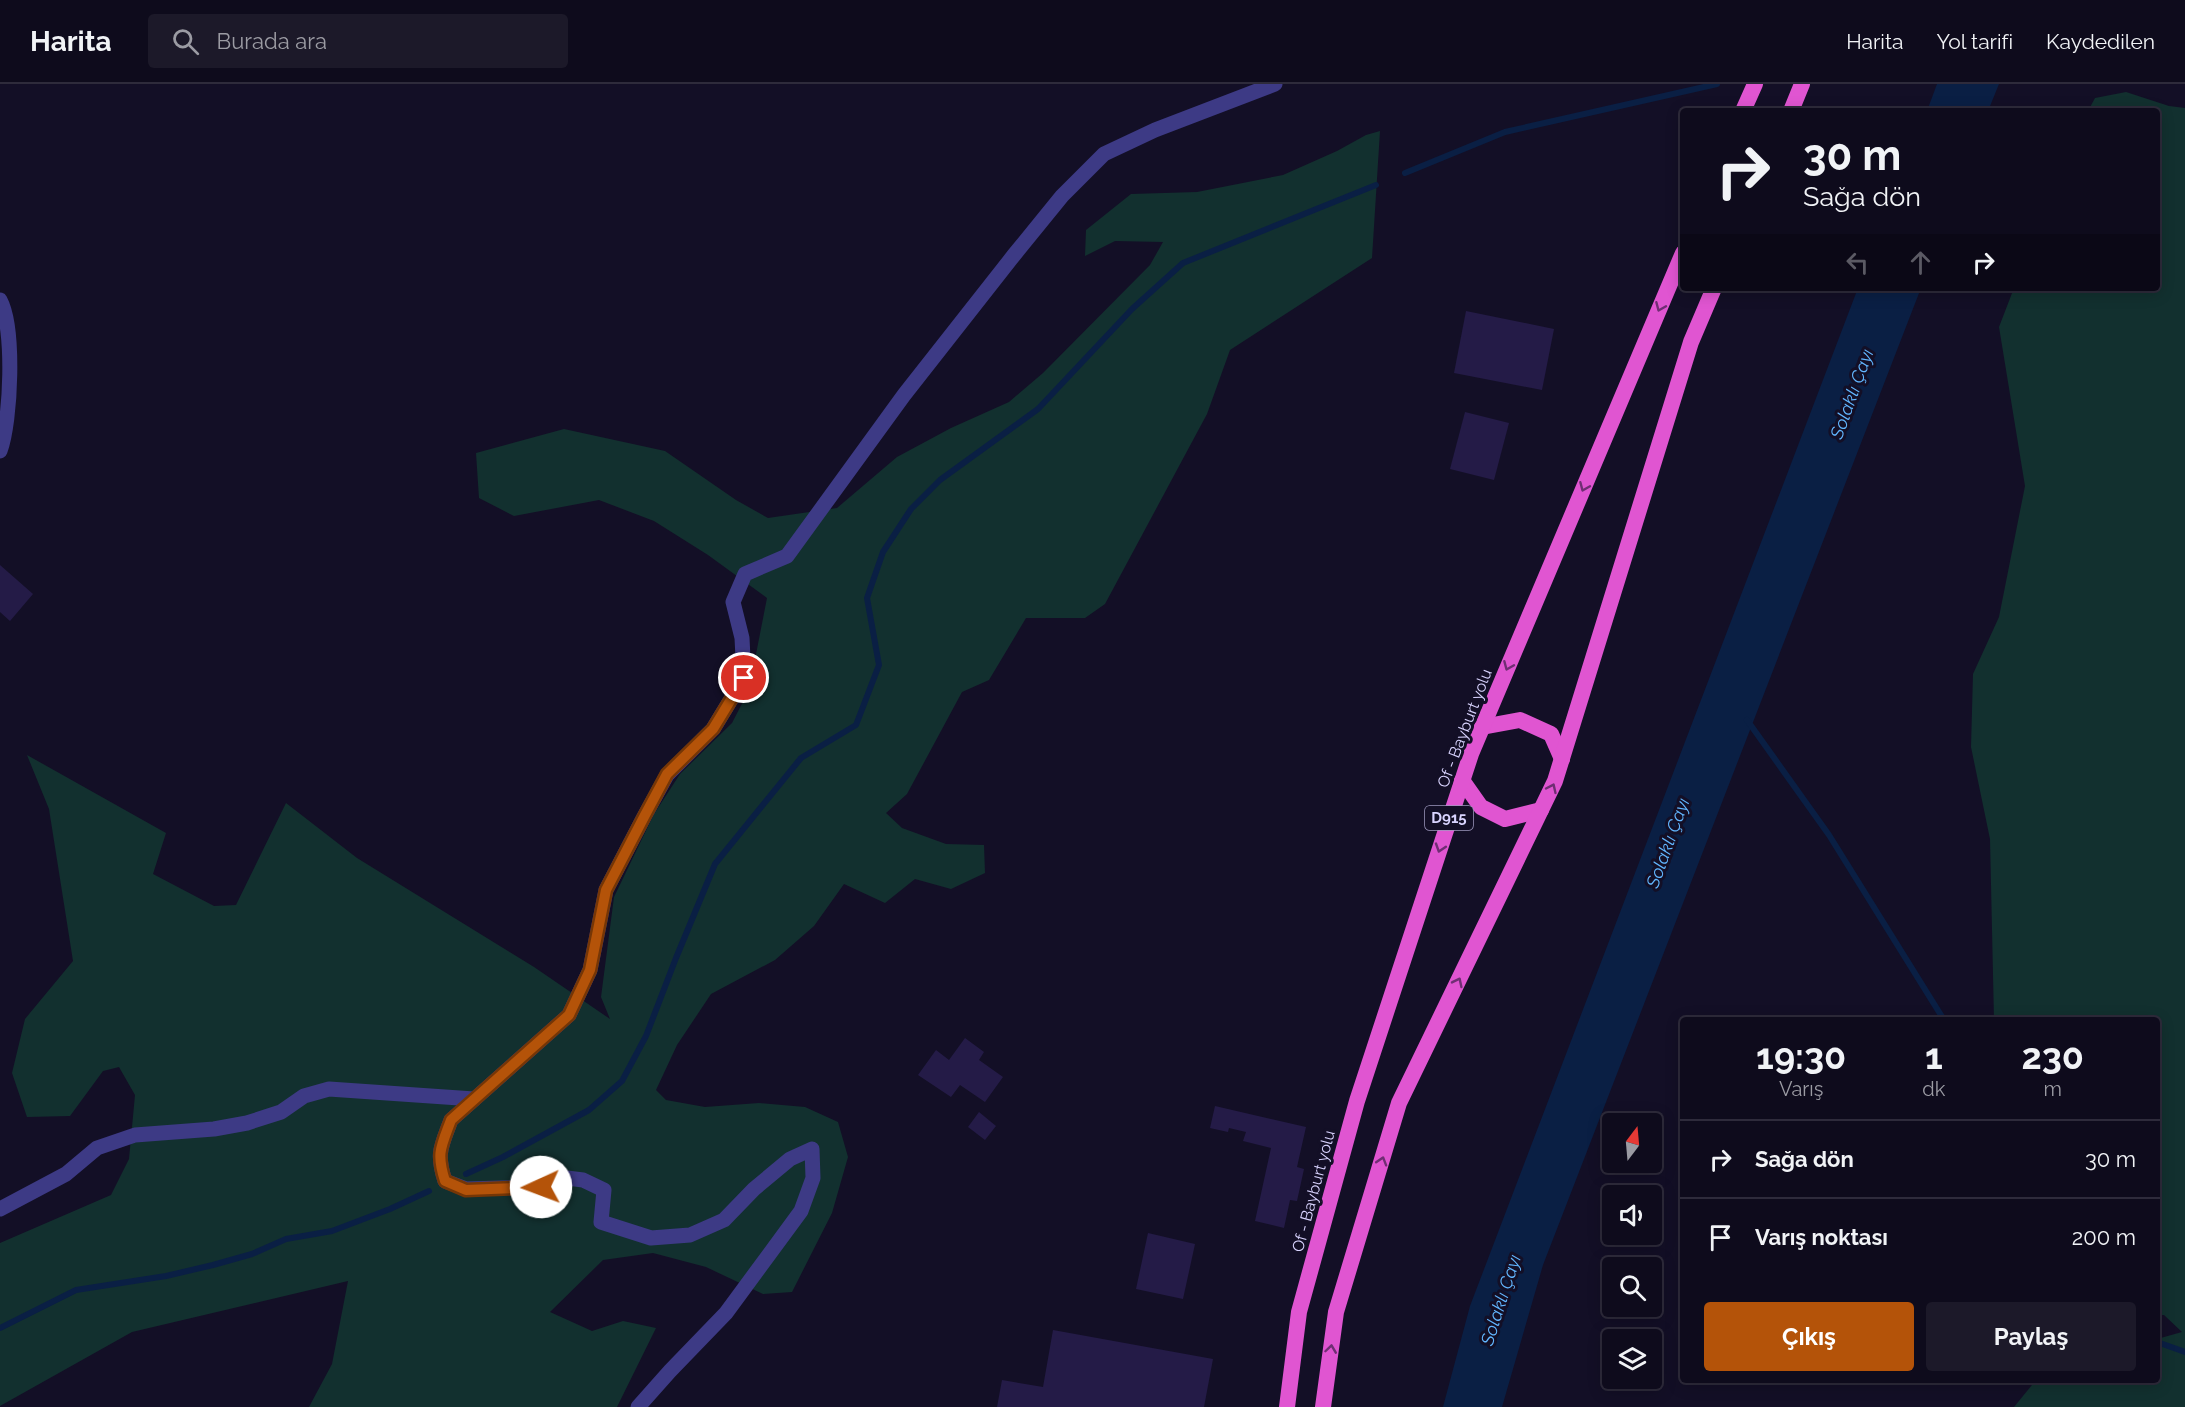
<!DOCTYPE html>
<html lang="tr">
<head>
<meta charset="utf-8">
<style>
  :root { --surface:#0e0b1c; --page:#1c1929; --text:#f1f3f6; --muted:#9b9ba3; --line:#2e2b3b; --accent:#b45309 }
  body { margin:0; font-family:Raleway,sans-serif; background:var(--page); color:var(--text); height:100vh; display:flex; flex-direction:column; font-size:22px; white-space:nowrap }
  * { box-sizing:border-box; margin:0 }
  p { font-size:20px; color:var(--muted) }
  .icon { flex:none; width:33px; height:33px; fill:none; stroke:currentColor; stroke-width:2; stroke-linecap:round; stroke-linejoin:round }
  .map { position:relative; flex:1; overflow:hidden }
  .drawer { position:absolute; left:1680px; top:933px; width:480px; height:366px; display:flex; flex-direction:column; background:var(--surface); border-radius:6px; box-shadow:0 3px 15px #0003,0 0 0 2px var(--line) }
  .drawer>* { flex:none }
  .top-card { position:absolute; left:1680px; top:24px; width:480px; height:183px; border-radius:6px; box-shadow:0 3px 15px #0003,0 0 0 2px var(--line); background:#0e0b1c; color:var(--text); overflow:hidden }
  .needle { width:39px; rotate:16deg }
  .tools { position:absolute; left:1602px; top:1029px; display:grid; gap:12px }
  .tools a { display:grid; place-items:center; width:60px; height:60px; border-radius:6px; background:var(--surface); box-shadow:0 3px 15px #0003,0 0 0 2px var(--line); font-size:30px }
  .pin { position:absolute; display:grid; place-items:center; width:51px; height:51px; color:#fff; margin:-26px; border:3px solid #fff; border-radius:50%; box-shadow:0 2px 6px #0007 }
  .me { position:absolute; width:66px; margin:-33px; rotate:268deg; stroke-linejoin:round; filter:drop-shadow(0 0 4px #0008) }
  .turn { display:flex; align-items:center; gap:21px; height:126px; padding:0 24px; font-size:27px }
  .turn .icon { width:78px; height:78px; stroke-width:2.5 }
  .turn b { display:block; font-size:42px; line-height:51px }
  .lanes { display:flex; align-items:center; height:57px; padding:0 24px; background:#0003; justify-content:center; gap:30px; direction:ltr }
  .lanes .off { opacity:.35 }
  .eta { display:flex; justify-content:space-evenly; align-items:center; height:102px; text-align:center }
  .eta b { font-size:36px; font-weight:700; line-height:42px }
  .action { display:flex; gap:12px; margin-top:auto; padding:12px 24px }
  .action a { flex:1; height:69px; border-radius:6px; background:var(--accent); color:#fff; font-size:24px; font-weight:700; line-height:69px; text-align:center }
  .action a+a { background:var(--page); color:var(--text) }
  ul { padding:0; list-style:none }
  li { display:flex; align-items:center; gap:18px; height:78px; padding:0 24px; border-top:2px solid var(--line) }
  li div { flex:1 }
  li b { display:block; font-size:22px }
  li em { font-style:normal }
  header { display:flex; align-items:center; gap:36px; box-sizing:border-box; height:84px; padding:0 30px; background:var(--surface); border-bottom:2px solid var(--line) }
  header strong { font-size:28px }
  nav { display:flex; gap:33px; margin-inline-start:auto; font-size:21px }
  .search { width:420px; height:54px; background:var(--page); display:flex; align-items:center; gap:15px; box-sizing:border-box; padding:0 21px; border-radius:6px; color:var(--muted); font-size:22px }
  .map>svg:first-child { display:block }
  .green { fill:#12302f }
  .water { fill:#0a1f44 }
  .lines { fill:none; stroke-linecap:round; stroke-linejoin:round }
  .stream { stroke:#0a1f44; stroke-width:6 }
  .building { fill:#241b47 }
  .minor { stroke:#3d3a85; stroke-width:15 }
  .trunk { stroke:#e055d1; stroke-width:16 }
  .oneway { stroke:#6f2e73 }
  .route-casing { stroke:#753606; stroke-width:15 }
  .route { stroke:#b45309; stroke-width:10 }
  .labels { text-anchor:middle; stroke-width:6; stroke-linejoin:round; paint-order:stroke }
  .shield { fill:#130f26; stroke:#9e99be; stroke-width:1.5 }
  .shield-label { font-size:15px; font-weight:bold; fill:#d9d4ff }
  .street-label { font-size:16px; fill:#d9d4ff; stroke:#130f26 }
  .water-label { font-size:18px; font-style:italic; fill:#62b6ff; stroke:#130f26 }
</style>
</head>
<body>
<header>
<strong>Harita</strong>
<div class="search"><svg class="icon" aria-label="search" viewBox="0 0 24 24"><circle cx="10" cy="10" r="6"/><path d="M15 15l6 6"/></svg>Burada ara</div>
<nav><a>Harita</a><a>Yol tarifi</a><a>Kaydedilen</a></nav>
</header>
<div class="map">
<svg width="2185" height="1323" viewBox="0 0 2185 1323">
  <rect width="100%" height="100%" fill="#130f26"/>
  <g class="green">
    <polygon points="2126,8 2169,22 2185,24 2185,1323 2014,1323 2036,1296 2157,1296 2157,1255 2182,1248 2164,1231 2157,1231 2157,936 1994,936 1990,755 1971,663 1973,590 1999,533 2025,402 1999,243 2014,204 2157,204 2157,27 2088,27 2095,14"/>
    <polygon points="1380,47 1372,174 1230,266 1207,330 1105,520 1085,534 1026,534 989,596 962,608 907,710 886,729 902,744 946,760 984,761 985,789 951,805 915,795 885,819 844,800 814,842 775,876 711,910 677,961 656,1006 666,1016 705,1023 759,1019 805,1023 838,1038 848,1073 832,1129 792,1208 763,1210 706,1183 653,1169 603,1176 550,1228 592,1247 623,1237 656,1244 617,1323 309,1323 332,1280 348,1197 132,1248 0,1322 0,1159 111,1111 129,1075 135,1011 119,983 103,987 70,1032 27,1033 12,989 25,935 73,877 49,725 27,671 166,749 153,790 214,822 236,821 286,719 357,774 534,883 610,935 601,913 614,813 654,730 680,690 732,639 749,606 767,514 708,471 654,437 599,416 514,432 479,414 476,369 564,345 665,367 736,416 768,434 837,424 897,373 951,344 1009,318 1043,289 1150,181 1163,158 1115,157 1085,172 1086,146 1131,110 1197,108 1283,91 1337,67 1366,51"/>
  </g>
  <g class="water">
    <polygon points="1937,0 1999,0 1988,27 1927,27"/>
    <polygon points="1858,204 1921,204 1543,1181 1502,1323 1443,1323 1470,1222"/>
  </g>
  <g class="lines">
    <g class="stream">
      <polyline points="1405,89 1505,48 1717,0"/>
      <polyline points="1747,636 1829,751 1944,936"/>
      <polyline points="466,1090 503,1073 589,1026 622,997 646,952 676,874 715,780 801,674 856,641 879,581 867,514 883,468 911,425 940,396 1038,325 1132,225 1183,179 1376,101"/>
      <polyline points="0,1244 76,1206 166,1192 213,1181 252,1170 286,1155 332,1147 390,1125 429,1107"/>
      <polyline points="2157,1258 2185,1268"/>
    </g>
  </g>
  <g class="building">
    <polygon points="1466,227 1554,245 1542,306 1454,289"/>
    <polygon points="1465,328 1509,339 1494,396 1450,385"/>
    <polygon points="0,481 33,510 10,537 0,528"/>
    <polygon points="965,954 984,968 979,976 1003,993 985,1018 960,1001 951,1013 918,991 936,966 949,976"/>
    <polygon points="1215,1022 1306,1043 1297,1083 1304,1085 1297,1117 1290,1116 1284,1144 1255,1137 1271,1064 1243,1057 1246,1048 1229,1044 1228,1048 1210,1044"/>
    <polygon points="979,1028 996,1042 985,1056 968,1043"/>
    <polygon points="1148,1149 1195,1160 1183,1215 1136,1205"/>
    <polygon points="1053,1246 1213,1275 1204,1323 997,1323 1002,1296 1043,1303"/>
  </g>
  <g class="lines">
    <g class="minor">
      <path d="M 0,216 C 15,244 11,337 0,367"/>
      <polyline points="0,1125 66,1090 97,1064 135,1051 214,1045 247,1039 281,1028 304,1012 329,1005 474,1015"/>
      <path d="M 638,1323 L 670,1287 L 726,1229 L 801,1127 L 813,1094 L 812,1065 L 790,1075 L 754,1105 L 724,1136 L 690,1151 L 651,1154 L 601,1138 L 604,1106 L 583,1096 L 567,1094 L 541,1103 L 466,1105 L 445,1097 C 436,1069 441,1063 451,1036 L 569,931 L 590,886 L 606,806 L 645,731 L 667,691 L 713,645 L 744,594 L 742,554 L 733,518 L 745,490 L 787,472 L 904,311 L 1014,171 L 1062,112 L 1104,70 L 1155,46 L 1275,0"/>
    </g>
    <g class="trunk">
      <polyline points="1743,27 1755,0"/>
      <polyline points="1791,27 1802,0"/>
      <polyline points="1482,643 1520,636 1551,650 1562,675"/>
      <polyline points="1462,696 1481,723 1505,735 1541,726"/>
      <polyline points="1287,1323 1299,1228 1357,1017 1471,670 1683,169"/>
      <polyline points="1323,1323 1336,1228 1399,1019 1555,697 1691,258 1714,204"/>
    </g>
  </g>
  <defs><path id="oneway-chevron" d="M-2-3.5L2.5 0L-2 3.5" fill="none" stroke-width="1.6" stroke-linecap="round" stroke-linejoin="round" transform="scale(1.5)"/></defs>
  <g class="oneway">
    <use href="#oneway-chevron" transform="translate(1660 223) rotate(113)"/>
    <use href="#oneway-chevron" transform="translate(1584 403) rotate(113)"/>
    <use href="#oneway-chevron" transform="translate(1508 582) rotate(113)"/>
    <use href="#oneway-chevron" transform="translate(1552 704) rotate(-65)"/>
    <use href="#oneway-chevron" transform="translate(1440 764) rotate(108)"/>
    <use href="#oneway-chevron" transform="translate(1458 898) rotate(-64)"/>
    <use href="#oneway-chevron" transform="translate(1382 1077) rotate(-73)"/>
    <use href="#oneway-chevron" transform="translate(1331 1265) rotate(-82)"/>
  </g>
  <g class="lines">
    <defs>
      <path id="route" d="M 541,1103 L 466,1106 L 445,1097 C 436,1069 441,1063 451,1036 L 569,931 L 590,886 L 606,806 L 645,731 L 667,690 L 713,645 L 744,594"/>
    </defs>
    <use href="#route" class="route-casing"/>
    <use href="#route" class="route"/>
  </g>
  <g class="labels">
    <rect class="shield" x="1425" y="722" width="48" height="24" rx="4.5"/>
    <g class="shield-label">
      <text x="1449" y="739">D915</text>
    </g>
    <g class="street-label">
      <text transform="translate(1464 644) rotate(-69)" y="6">Of - Bayburt yolu</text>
      <text transform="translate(1313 1107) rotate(-75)" y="6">Of - Bayburt yolu</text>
    </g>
    <g class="water-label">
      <text transform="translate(1852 310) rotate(-70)" y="6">Solaklı Çayı</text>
      <text transform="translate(1668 759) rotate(-70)" y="6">Solaklı Çayı</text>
      <text transform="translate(1501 1216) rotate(-72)" y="6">Solaklı Çayı</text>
    </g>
  </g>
</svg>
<div class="tools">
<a><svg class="needle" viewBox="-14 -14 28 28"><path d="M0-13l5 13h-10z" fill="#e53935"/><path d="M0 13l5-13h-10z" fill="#9b9ba3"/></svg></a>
<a><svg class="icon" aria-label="sound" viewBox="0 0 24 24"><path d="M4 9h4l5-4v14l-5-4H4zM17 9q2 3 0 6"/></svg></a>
<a><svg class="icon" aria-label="search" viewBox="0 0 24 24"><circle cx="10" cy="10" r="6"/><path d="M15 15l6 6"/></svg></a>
<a><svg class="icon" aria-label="layers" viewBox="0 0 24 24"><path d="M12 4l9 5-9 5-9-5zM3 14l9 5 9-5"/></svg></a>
</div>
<div class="pin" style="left:744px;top:594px;background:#d93025"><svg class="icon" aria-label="arrive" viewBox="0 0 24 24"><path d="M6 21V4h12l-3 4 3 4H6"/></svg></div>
<svg class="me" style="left:541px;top:1103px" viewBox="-20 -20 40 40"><circle r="19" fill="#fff"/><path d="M0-13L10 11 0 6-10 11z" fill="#b45309"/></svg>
<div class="top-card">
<div class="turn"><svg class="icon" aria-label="right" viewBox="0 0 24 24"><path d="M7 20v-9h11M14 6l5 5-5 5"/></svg><div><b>30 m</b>Sağa dön</div></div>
<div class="lanes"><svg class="icon off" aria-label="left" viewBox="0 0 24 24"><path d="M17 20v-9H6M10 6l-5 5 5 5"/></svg><svg class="icon off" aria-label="ahead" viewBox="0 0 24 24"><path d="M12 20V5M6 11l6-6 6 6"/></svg><svg class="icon" aria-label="right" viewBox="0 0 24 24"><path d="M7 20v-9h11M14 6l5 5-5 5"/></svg></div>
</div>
<section class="drawer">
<div class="eta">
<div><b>19:30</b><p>Varış</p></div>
<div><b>1</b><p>dk</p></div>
<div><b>230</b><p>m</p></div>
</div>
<ul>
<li><svg class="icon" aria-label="right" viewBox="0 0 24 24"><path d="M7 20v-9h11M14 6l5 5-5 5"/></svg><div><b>Sağa dön</b></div><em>30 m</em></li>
<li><svg class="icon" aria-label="arrive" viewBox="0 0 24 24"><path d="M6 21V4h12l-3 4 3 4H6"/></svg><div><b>Varış noktası</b></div><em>200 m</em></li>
</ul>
<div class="action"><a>Çıkış</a><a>Paylaş</a></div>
</section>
</div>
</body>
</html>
